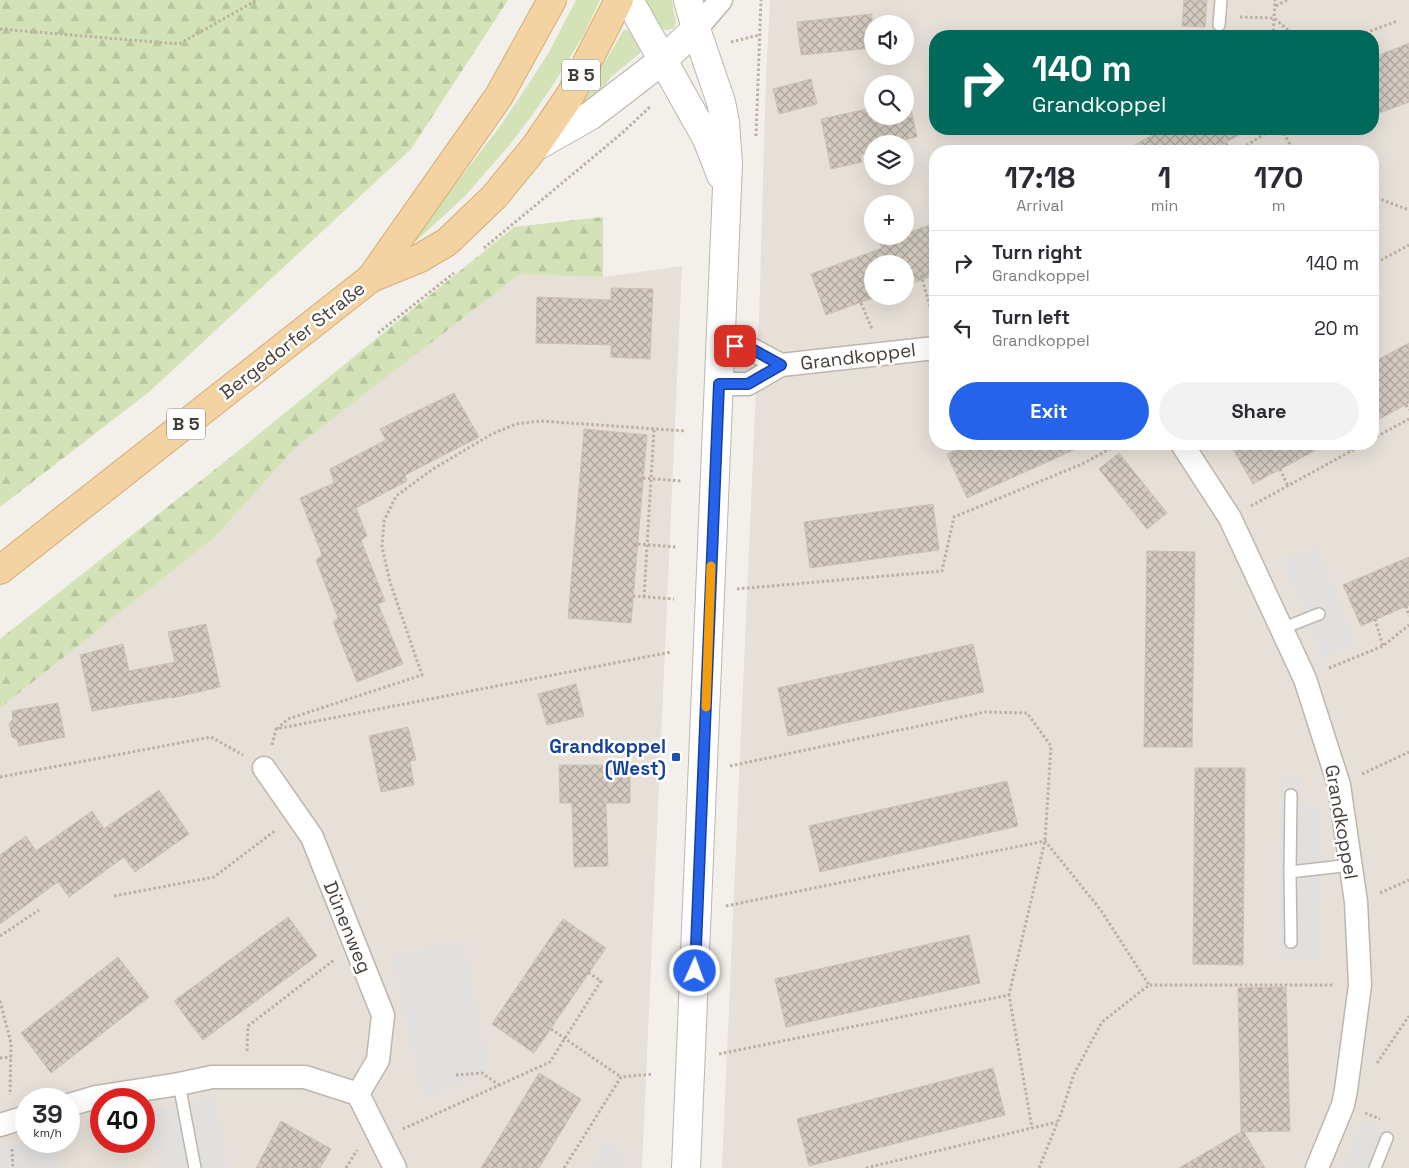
<!DOCTYPE html>
<html lang="en">
<head>
<meta charset="utf-8">
<style>
  :root { --surface:#fff; --page:#f2f2f3; --text:#2b2b33; --muted:#7c7c81; --line:#e1e1e2; --accent:#2563eb }
  body { margin:0; font-family:"Space Grotesk",sans-serif; background:var(--page); color:var(--text); height:100vh; display:flex; flex-direction:column; font-size:19px; white-space:nowrap }
  * { box-sizing:border-box; margin:0 }
  p { font-size:16px; color:var(--muted) }
  .icon { flex:none; width:28px; height:28px; fill:none; stroke:currentColor; stroke-width:2; stroke-linecap:round; stroke-linejoin:round }
  .map { position:relative; flex:1; overflow:hidden }
  .panel { position:absolute; left:929px; top:145px; width:450px; height:305px; display:flex; flex-direction:column; background:var(--surface); border-radius:20px; box-shadow:0 5px 20px #0002 }
  .panel>* { flex:none }
  .banner { position:absolute; left:929px; top:30px; width:450px; height:105px; border-radius:20px; box-shadow:0 5px 20px #0002; background:#00695c; color:#fff; overflow:hidden }
  .controls { position:absolute; left:864px; top:15px; display:grid; gap:10px }
  .controls a { display:grid; place-items:center; width:50px; height:50px; border-radius:50%; background:var(--surface); box-shadow:0 5px 20px #0002; font-size:25px }
  .speed { position:absolute; left:15px; top:1088px; display:flex; gap:10px; font-size:25px; font-weight:700; text-align:center }
  .speed>* { display:grid; place-content:center; width:65px; height:65px; border-radius:50%; background:var(--surface); box-shadow:0 5px 20px #0002; line-height:1 }
  .speed small { font-size:12px; font-weight:400 }
  .speed .limit { border:8px solid #d22; background:#fff; color:#111 }
  .pin { position:absolute; display:grid; place-items:center; width:42px; height:42px; color:#fff; margin:-21px; border-radius:10px; box-shadow:0 2px 8px #0006 }
  .me { position:absolute; width:55px; margin:-28px; rotate:2deg; stroke-linejoin:round; filter:drop-shadow(0 0 4px #0008) }
  .turn { display:flex; align-items:center; gap:18px; height:105px; padding:0 20px; font-size:22px }
  .turn .icon { width:65px; height:65px; stroke-width:2.5 }
  .turn b { display:block; font-size:35px; line-height:42px }
  .eta { display:flex; justify-content:space-evenly; align-items:center; height:85px; text-align:center }
  .eta b { font-size:30px; font-weight:700; line-height:35px }
  .cta { display:flex; gap:10px; margin-top:auto; padding:10px 20px }
  .cta a { flex:1; height:58px; border-radius:30px; background:var(--accent); color:#fff; font-size:20px; font-weight:700; line-height:58px; text-align:center }
  .cta a+a { background:var(--page); color:var(--text) }
  ul { padding:0; list-style:none }
  li { display:flex; align-items:center; gap:15px; height:65px; padding:0 20px; border-top:1px solid var(--line) }
  li div { flex:1 }
  li b { display:block; font-size:19px }
  li em { font-style:normal }
  .map>svg:first-child { display:block }
  .residential { fill:#e6e0d8; fill-rule:evenodd }
  .grass { fill:#d4e3b7 }
  .forest { fill:url(#forest-firs) }
  .parking { fill:#e2e0de }
  .building { fill:url(#building-cross-hatch); stroke:#cdc1b4 }
  .lines { fill:none; stroke-linecap:round; stroke-linejoin:round }
  .service-casing { stroke:#bdb6ad; stroke-width:14 }
  .minor-casing { stroke:#bdb6ad; stroke-width:25 }
  .tertiary-casing { stroke:#bdb6ad; stroke-width:30 }
  .primary-casing { stroke:#d7ae74; stroke-width:30 }
  .path { stroke:#beb0a0; stroke-width:3; stroke-dasharray:2.5 2.5; stroke-linecap:butt }
  .service { stroke:#fff; stroke-width:11 }
  .minor { stroke:#fff; stroke-width:22 }
  .tertiary { stroke:#fff; stroke-width:28 }
  .primary { stroke:#f3d3a2; stroke-width:28 }
  .route-casing { stroke:#184099; stroke-width:12 }
  .route { stroke:#2563eb; stroke-width:9 }
  .slow { stroke:#f59e0b; stroke-width:9 }
  .transit-dot { fill:#1a4fb4; stroke:#fff; stroke-width:2 }
  .labels { text-anchor:middle; stroke-width:5; stroke-linejoin:round; paint-order:stroke }
  .shield { fill:#fff; stroke:#7e7974; stroke-width:1 }
  .shield-label { font-size:18px; font-weight:bold; fill:#463f39 }
  .street-label { font-size:19px; fill:#463f39; stroke:#fff }
  .transit-label { font-size:19px; font-weight:bold; fill:#164399; stroke:#fff; text-anchor:end }
</style>
</head>
<body>
<div class="map">
<svg width="1409" height="1168" viewBox="0 0 1409 1168">
  <defs>
    <pattern id="forest-firs" width="22" height="20" patternUnits="userSpaceOnUse" patternTransform="scale(1.25)"><rect width="22" height="20" fill="#d4e3b7"/><path d="M5 1l3.5 6h-7zM16 11l3.5 6h-7z" fill="#b7c49e"/></pattern>
    <pattern id="building-cross-hatch" width="8" height="8" patternUnits="userSpaceOnUse" patternTransform="scale(1.25)"><rect width="8" height="8" fill="#d3cac0"/><path d="M0 0l8 8M0 8l8-8" fill="none" stroke="#ada59d"/></pattern>
  </defs>
  <rect width="100%" height="100%" fill="#f3efea"/>
  <g class="residential">
    <path d="M 770,0 L 1409,0 L 1409,1168 L 722,1168 L 759,320 L 766,76 ZM 872,24 L 905,24 L 905,56 L 872,56 ZM 935,36 L 1372,36 L 1372,129 L 935,129 ZM 872,84 L 905,84 L 905,116 L 872,116 ZM 872,144 L 905,144 L 905,176 L 872,176 ZM 935,151 L 1372,151 L 1372,444 L 935,444 ZM 872,204 L 905,204 L 905,236 L 872,236 ZM 872,264 L 905,264 L 905,296 L 872,296 Z"/>
    <path d="M 682,266 L 642,1168 L 0,1168 L 0,708 L 215,537 L 296,447 L 521,273 L 603,277 ZM 26,1099 L 69,1099 L 69,1141 L 26,1141 ZM 101,1099 L 144,1099 L 144,1141 L 101,1141 Z"/>
  </g>
  <g class="grass">
    <polygon points="576,0 600,0 583,36 555,82 530,118 507,148 465,196 415,242 410,242 498,129 526,88 549,52"/>
    <polygon points="645,0 672,0 676,23 674,28 668,30 663,30"/>
    <polygon points="626,29 629,31 641,50 640,53 612,76 589,105 586,106 583,104 582,101 623,31"/>
  </g>
  <g class="forest">
    <polygon points="0,0 508,0 411,149 149,392 0,507"/>
    <polygon points="603,217 603,277 520,274 296,447 215,537 0,708 0,639 227,460 514,227"/>
  </g>
  <g class="parking">
    <polygon points="1317,546 1356,643 1322,658 1282,558"/>
    <polygon points="1281,776 1301,776 1299,805 1321,805 1320,959 1278,960"/>
    <polygon points="464,940 489,1070 423,1101 392,956"/>
    <polygon points="215,1098 228,1168 159,1168 148,1111"/>
    <polygon points="1363,1120 1390,1131 1374,1168 1343,1168"/>
    <polygon points="57,1141 60,1168 0,1168 0,1146"/>
    <polygon points="606,1141 627,1153 626,1168 590,1168"/>
  </g>
  <g class="building">
    <polygon points="1184,0 1207,0 1205,27 1182,26"/>
    <polygon points="872,14 872,48 801,55 797,22"/>
    <polygon points="1409,43 1409,102 1372,116 1372,58"/>
    <polygon points="811,79 817,104 779,114 773,89"/>
    <polygon points="909,100 917,137 886,144 872,144 872,152 860,155 862,162 831,169 821,119 872,108 872,116 905,116 905,101"/>
    <polygon points="1163,129 1249,129 1211,151 1124,151"/>
    <polygon points="935,223 935,275 905,286 905,264 872,264 872,296 878,296 826,315 811,274 882,248 880,243 898,236 905,236 905,234"/>
    <polygon points="611,288 653,289 650,359 611,357 611,345 536,343 537,297 611,300"/>
    <polygon points="1409,343 1409,403 1372,423 1372,363"/>
    <polygon points="454,393 479,437 405,475 407,481 356,508 367,536 361,540 385,601 378,604 403,664 357,682 333,622 338,618 316,560 322,555 300,498 334,483 330,469 386,440 380,429"/>
    <polygon points="584,429 647,435 631,623 568,618"/>
    <polygon points="970,444 1087,444 967,498 947,454"/>
    <polygon points="1230,444 1327,444 1253,484"/>
    <polygon points="1119,453 1167,513 1147,529 1099,469"/>
    <polygon points="933,504 939,550 810,568 804,522"/>
    <polygon points="1147,551 1195,552 1192,747 1144,747"/>
    <polygon points="1409,557 1409,605 1361,626 1343,585"/>
    <polygon points="206,624 220,687 172,698 172,697 92,711 80,655 123,644 129,671 175,662 168,632"/>
    <polygon points="973,644 984,692 788,736 778,688"/>
    <polygon points="576,684 584,716 547,725 538,694"/>
    <polygon points="58,703 65,737 19,746 17,739 12,737 9,724 13,719 12,711"/>
    <polygon points="408,727 416,760 410,761 414,785 381,792 369,736"/>
    <polygon points="559,765 630,765 630,803 606,803 608,866 574,867 572,803 560,803"/>
    <polygon points="1195,768 1245,768 1243,965 1193,964"/>
    <polygon points="1007,781 1018,826 820,872 809,826"/>
    <polygon points="159,790 189,834 135,872 124,857 69,897 58,882 0,924 0,855 26,836 36,851 92,811 104,829"/>
    <polygon points="288,917 317,956 203,1040 174,1001"/>
    <polygon points="563,919 606,948 534,1053 492,1024"/>
    <polygon points="969,935 980,983 786,1027 775,979"/>
    <polygon points="118,957 149,997 51,1073 21,1033"/>
    <polygon points="1286,987 1290,1131 1244,1132 1265,1168 1179,1168 1241,1132 1238,988"/>
    <polygon points="993,1068 1005,1115 809,1166 797,1119"/>
    <polygon points="539,1073 581,1099 546,1156 539,1168 481,1168"/>
    <polygon points="281,1121 331,1149 320,1168 256,1168"/>
  </g>
  <g class="lines">
    <defs>
      <g id="service">
        <polyline points="1219,25 1221,0"/>
        <polyline points="1281,629 1319,614"/>
        <polyline points="1290,872 1291,795"/>
        <polyline points="1291,942 1290,872 1351,865"/>
        <polyline points="179,1084 195,1168"/>
        <polyline points="1375,1168 1387,1138"/>
      </g>
      <g id="minor">
        <polyline points="696,29 721,0"/>
        <polyline points="721,345 749,348 781,365"/>
        <polyline points="719,384 748,384 781,365 935,348"/>
        <polyline points="1182,444 1230,518 1305,679 1339,785 1356,902 1360,985 1346,1090 1343,1105 1317,1168"/>
        <polyline points="264,768 312,837 383,1015 378,1060 358,1094"/>
        <polyline points="69,1105 96,1097 179,1084 212,1077 305,1077 358,1094 395,1168"/>
        <polyline points="0,1125 26,1117"/>
      </g>
      <g id="tertiary">
        <polyline points="629,0 707,139 721,175"/>
        <polyline points="535,147 590,116 663,60 696,29"/>
        <polyline points="686,1168 728,164 725,122 721,102 696,29 688,0"/>
      </g>
      <g id="primary">
        <polyline points="371,278 499,96 552,0"/>
        <polyline points="0,570 371,278 420,258 447,242 494,197 535,147 571,94 619,0"/>
      </g>
    </defs>
    <use href="#service" class="service-casing"/>
    <use href="#minor" class="minor-casing"/>
    <use href="#tertiary" class="tertiary-casing"/>
    <use href="#primary" class="primary-casing"/>
    <g class="path">
      <polyline points="1276,6 1287,0"/>
      <polyline points="1240,17 1274,18 1295,36"/>
      <polyline points="0,29 179,44 257,0"/>
      <polyline points="1273,36 1275,0"/>
      <polyline points="1356,36 1398,21"/>
      <polyline points="731,42 759,35"/>
      <polyline points="1281,129 1294,151"/>
      <polyline points="756,136 761,0"/>
      <polyline points="1226,143 1229,151"/>
      <polyline points="1238,151 1272,129"/>
      <polyline points="1372,196 1409,210"/>
      <polyline points="484,248 621,134 651,106"/>
      <polyline points="1372,251 1378,262"/>
      <polyline points="1372,265 1409,245"/>
      <polyline points="921,275 935,324"/>
      <polyline points="861,303 872,329"/>
      <polyline points="378,333 454,273"/>
      <polyline points="1406,405 1409,410"/>
      <polyline points="1372,439 1409,419"/>
      <polyline points="1348,444 1351,451"/>
      <polyline points="1280,469 1288,486"/>
      <polyline points="643,478 682,481"/>
      <polyline points="1251,506 1364,444"/>
      <polyline points="638,544 677,547"/>
      <polyline points="737,589 942,571 954,517 1082,464 1119,444"/>
      <polyline points="633,596 674,599"/>
      <polyline points="644,597 654,429"/>
      <polyline points="1406,606 1409,616"/>
      <polyline points="1375,619 1383,646"/>
      <polyline points="1329,668 1383,646 1409,625"/>
      <polyline points="277,729 288,719 422,675 390,582 382,547 384,521 396,496 433,469 492,434 516,424 540,421 686,431"/>
      <polyline points="272,745 276,729 671,652"/>
      <polyline points="730,766 985,712 1027,713 1051,746 1045,841 1009,995"/>
      <polyline points="1362,774 1409,752"/>
      <polyline points="0,777 211,737 243,755"/>
      <polyline points="1380,893 1409,880"/>
      <polyline points="114,896 214,877 276,830"/>
      <polyline points="726,906 1045,841 1100,909 1149,985"/>
      <polyline points="0,936 39,910"/>
      <polyline points="0,1001 11,1043 10,1095"/>
      <polyline points="551,1029 621,1077"/>
      <polyline points="247,1051 248,1026 334,960"/>
      <polyline points="719,1054 1009,995 1032,1128"/>
      <polyline points="0,1058 11,1057"/>
      <polyline points="1377,1063 1409,1016"/>
      <polyline points="456,1075 482,1073 499,1085"/>
      <polyline points="1365,1113 1380,1119"/>
      <polyline points="403,1129 550,1062 601,981 589,973"/>
      <polyline points="12,1149 13,1168"/>
      <polyline points="346,1168 357,1150"/>
      <polyline points="564,1168 621,1077 653,1074"/>
      <polyline points="866,1168 1057,1122"/>
      <polyline points="1039,1168 1062,1111 1074,1074 1102,1022 1149,985 1334,985"/>
    </g>
    <use href="#service" class="service"/>
    <use href="#minor" class="minor"/>
    <use href="#tertiary" class="tertiary"/>
    <use href="#primary" class="primary"/>
  </g>
  <g class="lines">
    <defs>
      <polyline id="route" points="695,971 719,384 748,384 781,365 750,348 735,346"/>
    </defs>
    <use href="#route" class="route-casing"/>
    <use href="#route" class="route"/>
    <polyline class="slow" points="706,707 711,566"/>
  </g>
  <rect class="transit-dot" x="671" y="752" width="10" height="10" rx="2.5"/>
  <g class="labels">
    <g class="shield">
      <rect x="562" y="59.5" width="38" height="31" rx="4"/>
      <rect x="167" y="408.5" width="38" height="31" rx="4"/>
    </g>
    <g class="shield-label">
      <text x="581" y="81">B 5</text>
      <text x="186" y="430">B 5</text>
    </g>
    <g class="street-label">
      <text transform="translate(292 340) rotate(-38)" y="7">Bergedorfer Straße</text>
      <text transform="translate(858 356) rotate(-7)" y="7">Grandkoppel</text>
      <text transform="translate(1342 822) rotate(80)" y="7">Grandkoppel</text>
      <text transform="translate(348 927) rotate(68)" y="7">Dünenweg</text>
    </g>
    <g class="transit-label">
      <text x="666" y="753">Grandkoppel<tspan x="666" dy="22">(West)</tspan></text>
    </g>
  </g>
</svg>
<div class="controls">
<a><svg class="icon" aria-label="sound" viewBox="0 0 24 24"><path d="M4 9h4l5-4v14l-5-4H4zM17 9q2 3 0 6"/></svg></a>
<a><svg class="icon" aria-label="search" viewBox="0 0 24 24"><circle cx="10" cy="10" r="6"/><path d="M15 15l6 6"/></svg></a>
<a><svg class="icon" aria-label="layers" viewBox="0 0 24 24"><path d="M12 4l9 5-9 5-9-5zM3 14l9 5 9-5"/></svg></a>
<a>+</a>
<a>−</a>
</div>
<div class="speed"><div>39<small>km/h</small></div><div class="limit">40</div></div>
<div class="pin" style="left:735px;top:346px;background:#d93025"><svg class="icon" aria-label="arrive" viewBox="0 0 24 24"><path d="M6 21V4h12l-3 4 3 4H6"/></svg></div>
<svg class="me" style="left:695px;top:971px" viewBox="-20 -20 40 40"><circle r="17" fill="#2563eb" stroke="#fff" stroke-width="3"/><path d="M0-11L8 9 0 5-8 9z" fill="#fff"/></svg>
<div class="banner">
<div class="turn"><svg class="icon" aria-label="right" viewBox="0 0 24 24"><path d="M7 20v-9h11M14 6l5 5-5 5"/></svg><div><b>140 m</b>Grandkoppel</div></div>
</div>
<section class="panel">
<div class="eta">
<div><b>17:18</b><p>Arrival</p></div>
<div><b>1</b><p>min</p></div>
<div><b>170</b><p>m</p></div>
</div>
<ul>
<li><svg class="icon" aria-label="right" viewBox="0 0 24 24"><path d="M7 20v-9h11M14 6l5 5-5 5"/></svg><div><b>Turn right</b><p>Grandkoppel</p></div><em>140 m</em></li>
<li><svg class="icon" aria-label="left" viewBox="0 0 24 24"><path d="M17 20v-9H6M10 6l-5 5 5 5"/></svg><div><b>Turn left</b><p>Grandkoppel</p></div><em>20 m</em></li>
</ul>
<div class="cta"><a>Exit</a><a>Share</a></div>
</section>
</div>
</body>
</html>
